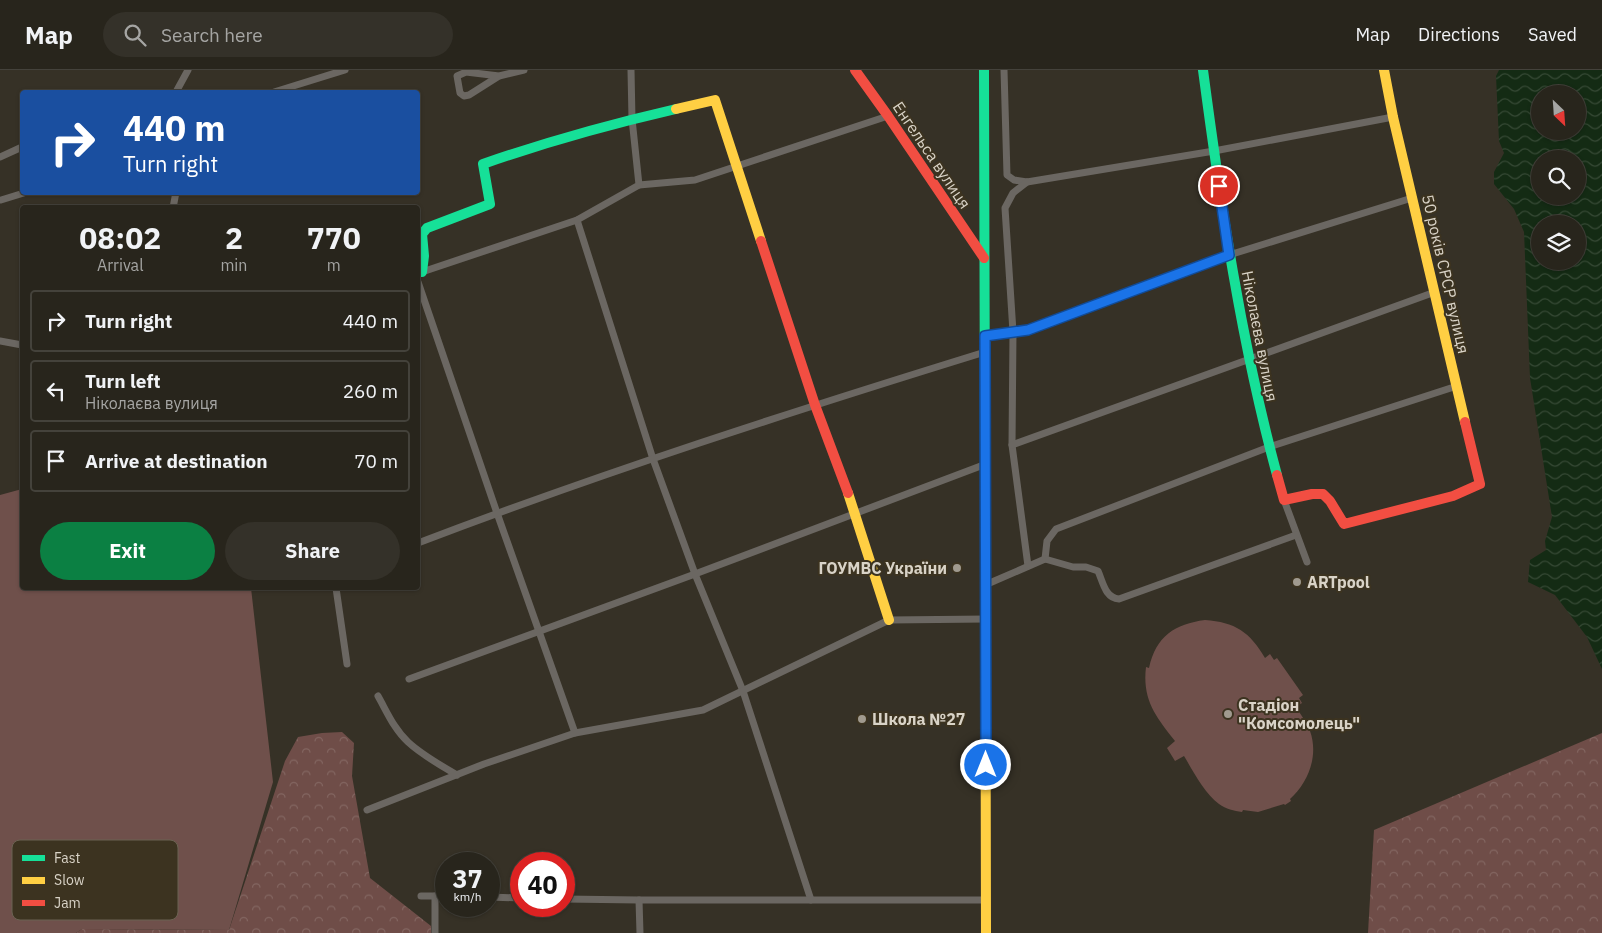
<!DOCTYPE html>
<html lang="en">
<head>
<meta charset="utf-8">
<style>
  :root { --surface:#28251c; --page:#343129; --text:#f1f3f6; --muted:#a5a5a3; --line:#44423b; --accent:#0b8043 }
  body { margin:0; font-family:"IBM Plex Sans",sans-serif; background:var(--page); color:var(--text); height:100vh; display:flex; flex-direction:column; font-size:19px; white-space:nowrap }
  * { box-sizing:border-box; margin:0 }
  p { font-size:16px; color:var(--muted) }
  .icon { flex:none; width:28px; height:28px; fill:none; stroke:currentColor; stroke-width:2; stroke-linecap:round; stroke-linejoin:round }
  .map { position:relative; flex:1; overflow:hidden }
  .sheet { position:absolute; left:20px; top:135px; width:400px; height:385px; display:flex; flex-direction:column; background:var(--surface); border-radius:5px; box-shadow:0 1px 4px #0004,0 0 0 1px var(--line) }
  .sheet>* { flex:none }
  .guide { position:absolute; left:20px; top:20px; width:400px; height:105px; border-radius:5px; box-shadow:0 1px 4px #0004,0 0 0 1px var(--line); background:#1a4fa0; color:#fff; overflow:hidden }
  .needle { width:32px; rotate:155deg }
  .fabs { position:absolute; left:1531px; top:15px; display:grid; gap:10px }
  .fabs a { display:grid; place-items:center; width:55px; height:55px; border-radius:50%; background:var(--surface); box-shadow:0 1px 4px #0004,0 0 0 1px var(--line); font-size:25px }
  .speed { position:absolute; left:435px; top:782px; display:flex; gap:10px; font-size:25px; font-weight:700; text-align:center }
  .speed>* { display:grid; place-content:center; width:65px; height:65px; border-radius:50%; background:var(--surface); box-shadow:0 1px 4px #0004,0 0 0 1px var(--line); line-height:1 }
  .speed small { font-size:12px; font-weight:400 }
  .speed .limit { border:8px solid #d22; background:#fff; color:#111 }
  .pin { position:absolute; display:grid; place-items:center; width:42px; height:42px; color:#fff; margin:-21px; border:2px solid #fff; border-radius:50%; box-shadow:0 1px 5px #0007 }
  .me { position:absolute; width:55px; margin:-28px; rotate:0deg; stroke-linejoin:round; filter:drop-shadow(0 0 4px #0008) }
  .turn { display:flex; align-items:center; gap:18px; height:105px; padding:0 20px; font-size:22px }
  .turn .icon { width:65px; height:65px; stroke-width:2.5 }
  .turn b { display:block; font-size:35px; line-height:42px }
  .eta { display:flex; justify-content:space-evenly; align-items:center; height:85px; text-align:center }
  .eta b { font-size:30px; font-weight:800; line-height:35px }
  .action { display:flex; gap:10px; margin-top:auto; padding:10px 20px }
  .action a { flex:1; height:58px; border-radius:30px; background:var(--accent); color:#fff; font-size:20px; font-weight:800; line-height:58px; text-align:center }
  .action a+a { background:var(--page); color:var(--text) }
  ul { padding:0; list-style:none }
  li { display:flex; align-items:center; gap:15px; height:62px; margin:0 10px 8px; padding:0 10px; border:2px solid var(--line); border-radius:5px }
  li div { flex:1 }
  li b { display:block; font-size:19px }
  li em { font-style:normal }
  header { display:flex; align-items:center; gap:30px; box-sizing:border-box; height:70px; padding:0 25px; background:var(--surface); border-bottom:1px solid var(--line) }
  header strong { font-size:24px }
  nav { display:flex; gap:28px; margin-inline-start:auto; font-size:18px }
  .search { width:350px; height:45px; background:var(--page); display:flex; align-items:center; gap:12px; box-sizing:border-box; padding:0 18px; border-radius:28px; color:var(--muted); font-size:19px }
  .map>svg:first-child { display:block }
  .forest { fill:url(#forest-crowns) }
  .garden { fill:#6f504b }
  .water { fill:url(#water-waves); fill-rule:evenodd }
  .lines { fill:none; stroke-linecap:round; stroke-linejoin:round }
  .street { stroke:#6b6762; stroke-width:7 }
  .fast { stroke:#16e098; stroke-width:10 }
  .slow { stroke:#ffcf43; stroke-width:10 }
  .jam { stroke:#f24e42; stroke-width:10 }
  .route-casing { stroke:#114b97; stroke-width:12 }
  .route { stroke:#1a73e8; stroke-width:9 }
  .poi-dot { fill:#a09a8f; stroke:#3c3320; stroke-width:2 }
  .labels { text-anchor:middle; stroke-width:4; stroke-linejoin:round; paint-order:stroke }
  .street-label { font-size:16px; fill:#d9d3c7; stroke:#3c3320 }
  .poi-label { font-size:16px; font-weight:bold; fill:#d9d3c7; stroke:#3c3320; text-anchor:start }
  .key { fill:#3c3320; stroke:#6b6352; stroke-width:1 }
  .key-label { font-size:14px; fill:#d9d3c7 }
</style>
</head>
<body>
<header>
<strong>Map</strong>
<div class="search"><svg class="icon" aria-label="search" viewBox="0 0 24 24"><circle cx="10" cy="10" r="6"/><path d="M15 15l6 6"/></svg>Search here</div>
<nav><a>Map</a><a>Directions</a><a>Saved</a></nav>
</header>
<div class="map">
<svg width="1602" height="863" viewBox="0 0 1602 863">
  <defs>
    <pattern id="forest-crowns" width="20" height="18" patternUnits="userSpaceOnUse" patternTransform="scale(1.25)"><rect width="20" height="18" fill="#6f4d48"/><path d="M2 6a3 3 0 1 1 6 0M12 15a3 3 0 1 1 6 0" fill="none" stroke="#836661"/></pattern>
    <pattern id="water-waves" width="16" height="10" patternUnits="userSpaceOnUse" patternTransform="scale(1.25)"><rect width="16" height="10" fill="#142b14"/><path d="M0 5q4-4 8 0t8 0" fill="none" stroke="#364935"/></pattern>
  </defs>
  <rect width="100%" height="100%" fill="#363126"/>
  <g class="forest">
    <polygon points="342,662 354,673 352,706 370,808 431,856 431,863 76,863 82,859 229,860 285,691 298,667 322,663"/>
    <polygon points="1602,663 1602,863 1368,863 1374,760"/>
  </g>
  <g class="garden">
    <polygon points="22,419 22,518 251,518 273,712 229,860 82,859 76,863 0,863 0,425"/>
    <path d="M 1205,550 C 1235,552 1250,562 1265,588 L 1270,584 L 1274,590 L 1277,588 L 1303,625 L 1299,628 L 1302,633 L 1296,637 C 1301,645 1307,653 1310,661 C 1319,686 1308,713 1290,729 L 1291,731 L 1285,735 L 1284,734 L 1258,742 L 1243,740 L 1242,742 C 1234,741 1226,739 1219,734 C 1205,724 1193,701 1184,686 L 1175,691 L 1167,678 L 1175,671 C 1156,647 1142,630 1146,597 L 1149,598 C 1156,566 1175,554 1205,550 Z"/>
  </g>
  <path class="water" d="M 1499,0 L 1602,0 L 1602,599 L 1587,567 L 1555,525 L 1528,512 L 1530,490 L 1546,480 L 1545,471 L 1552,447 L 1530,308 L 1524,162 L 1514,139 L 1494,114 L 1494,102 L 1504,83 L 1499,71 L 1496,6 ZM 1540,24 L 1578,24 L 1578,61 L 1540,61 ZM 1540,89 L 1578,89 L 1578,126 L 1540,126 ZM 1540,154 L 1578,154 L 1578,191 L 1540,191 Z"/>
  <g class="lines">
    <g class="street">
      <polyline points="1004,0 1007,105 1014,110 1027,112 1214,81 1393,47"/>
      <polyline points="499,6 466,2 457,6 460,23 464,26 469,25 499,6 524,0"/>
      <polyline points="176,22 188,0"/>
      <polyline points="274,22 345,0"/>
      <polyline points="0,87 22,77"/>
      <polyline points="1027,112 1013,123 1005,138 1013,262 1012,375 1028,496"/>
      <polyline points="639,115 695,110 888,46"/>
      <polyline points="1,130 27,122"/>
      <polyline points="173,138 176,122"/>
      <polyline points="577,150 653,389 695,504 743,621 811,830"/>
      <polyline points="419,203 577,150 639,115 632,49 631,0"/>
      <polyline points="418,212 497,443 575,663"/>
      <polyline points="985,266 1028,260 1229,185 1412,128"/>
      <polyline points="0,271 22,275"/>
      <polyline points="1012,375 1435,222"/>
      <polyline points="1284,430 1307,492"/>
      <path d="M 418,473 C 604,402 794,341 985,282"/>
      <polyline points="1045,489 1047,471 1056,459 1269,377 1457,316"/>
      <path d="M 985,515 L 1045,489 L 1073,497 L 1086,497 L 1098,501 C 1103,512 1105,528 1119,529 L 1296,465"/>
      <polyline points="336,518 347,594"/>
      <polyline points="409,609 695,504 986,394"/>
      <path d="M 378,626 C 387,642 394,659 408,672 C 422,685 440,695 457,705"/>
      <polyline points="367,740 484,694 575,663 703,640 889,550 986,549"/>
      <polyline points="421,826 446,826"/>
      <polyline points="489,827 521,828"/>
      <polyline points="564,829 639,830 986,830"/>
      <polyline points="639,830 640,863"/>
      <polyline points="435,863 435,826"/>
    </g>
    <g class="fast">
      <polyline points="984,0 985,385"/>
      <path d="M 1203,0 C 1221,136 1241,272 1277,405"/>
      <path d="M 422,202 L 424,186 L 422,164 L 427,158 L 490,134 L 483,94 C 546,72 611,54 676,39"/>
    </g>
    <g class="slow">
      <polyline points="1384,0 1393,47 1465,352"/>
      <polyline points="676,39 715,30 761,171"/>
      <polyline points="985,385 986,863"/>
      <polyline points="848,423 889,550"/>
    </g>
    <g class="jam">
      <polyline points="855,0 888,46 984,188"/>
      <polyline points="761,171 815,335 848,423"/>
      <polyline points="1277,405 1284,430 1312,424 1323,424 1330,431 1344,454 1453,426 1480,414 1465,352"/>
    </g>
  </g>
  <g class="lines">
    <defs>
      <polyline id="route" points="986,695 985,266 1028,260 1229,185 1219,116"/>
    </defs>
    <use href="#route" class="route-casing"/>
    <use href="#route" class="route"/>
  </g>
  <g class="poi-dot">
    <circle cx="957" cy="498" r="5"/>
    <circle cx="1297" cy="512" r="5"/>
    <circle cx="1228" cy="644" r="5"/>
    <circle cx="862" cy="649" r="5"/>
  </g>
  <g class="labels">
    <g class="street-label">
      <text transform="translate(932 85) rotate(56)" y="6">Енгельса вулиця</text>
      <text transform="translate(1446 204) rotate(77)" y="6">50 років СРСР вулиця</text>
      <text transform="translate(1260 266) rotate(79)" y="6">Ніколаєва вулиця</text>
    </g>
    <g class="poi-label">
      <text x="947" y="504" text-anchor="end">ГОУМВС України</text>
      <text x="1307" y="518">ARTpool</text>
      <text x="1238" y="641">Стадіон<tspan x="1238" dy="18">"Комсомолець"</tspan></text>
      <text x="872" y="655">Школа №27</text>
    </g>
  </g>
  <rect x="12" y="770" width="166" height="80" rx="8" class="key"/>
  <rect x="22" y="785" width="23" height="6" fill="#16e098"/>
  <rect x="22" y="807" width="23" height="7" fill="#ffcf43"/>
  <rect x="22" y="830" width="23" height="6" fill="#f24e42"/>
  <g class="key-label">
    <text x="54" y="793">Fast</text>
    <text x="54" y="815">Slow</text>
    <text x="54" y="838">Jam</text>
  </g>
</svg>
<div class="fabs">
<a><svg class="needle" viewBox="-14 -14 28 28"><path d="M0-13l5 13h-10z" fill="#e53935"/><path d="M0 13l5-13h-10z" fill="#a5a5a3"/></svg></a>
<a><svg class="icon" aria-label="search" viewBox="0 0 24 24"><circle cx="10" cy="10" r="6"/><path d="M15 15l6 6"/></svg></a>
<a><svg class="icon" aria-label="layers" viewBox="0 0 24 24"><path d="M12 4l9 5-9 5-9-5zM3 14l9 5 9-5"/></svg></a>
</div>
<div class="speed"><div>37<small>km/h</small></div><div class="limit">40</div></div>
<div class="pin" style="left:1219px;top:116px;background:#d93025"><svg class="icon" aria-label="arrive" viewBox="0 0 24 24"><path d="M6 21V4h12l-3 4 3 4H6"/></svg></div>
<svg class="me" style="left:986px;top:695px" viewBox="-20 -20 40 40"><circle r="17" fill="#1a73e8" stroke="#fff" stroke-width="3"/><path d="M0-11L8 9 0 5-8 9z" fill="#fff"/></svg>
<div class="guide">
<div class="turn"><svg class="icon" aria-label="right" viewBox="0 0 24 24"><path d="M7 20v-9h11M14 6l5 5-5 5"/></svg><div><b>440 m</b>Turn right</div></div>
</div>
<section class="sheet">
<div class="eta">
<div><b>08:02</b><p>Arrival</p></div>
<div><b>2</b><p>min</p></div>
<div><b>770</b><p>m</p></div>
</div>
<ul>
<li><svg class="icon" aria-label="right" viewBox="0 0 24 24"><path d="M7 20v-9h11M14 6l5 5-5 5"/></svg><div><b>Turn right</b></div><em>440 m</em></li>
<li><svg class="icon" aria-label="left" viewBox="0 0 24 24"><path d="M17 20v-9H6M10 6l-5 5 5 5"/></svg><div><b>Turn left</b><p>Ніколаєва вулиця</p></div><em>260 m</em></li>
<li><svg class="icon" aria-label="arrive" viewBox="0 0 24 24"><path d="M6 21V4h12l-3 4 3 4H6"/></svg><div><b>Arrive at destination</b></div><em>70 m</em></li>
</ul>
<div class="action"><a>Exit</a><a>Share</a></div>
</section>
</div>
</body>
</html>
